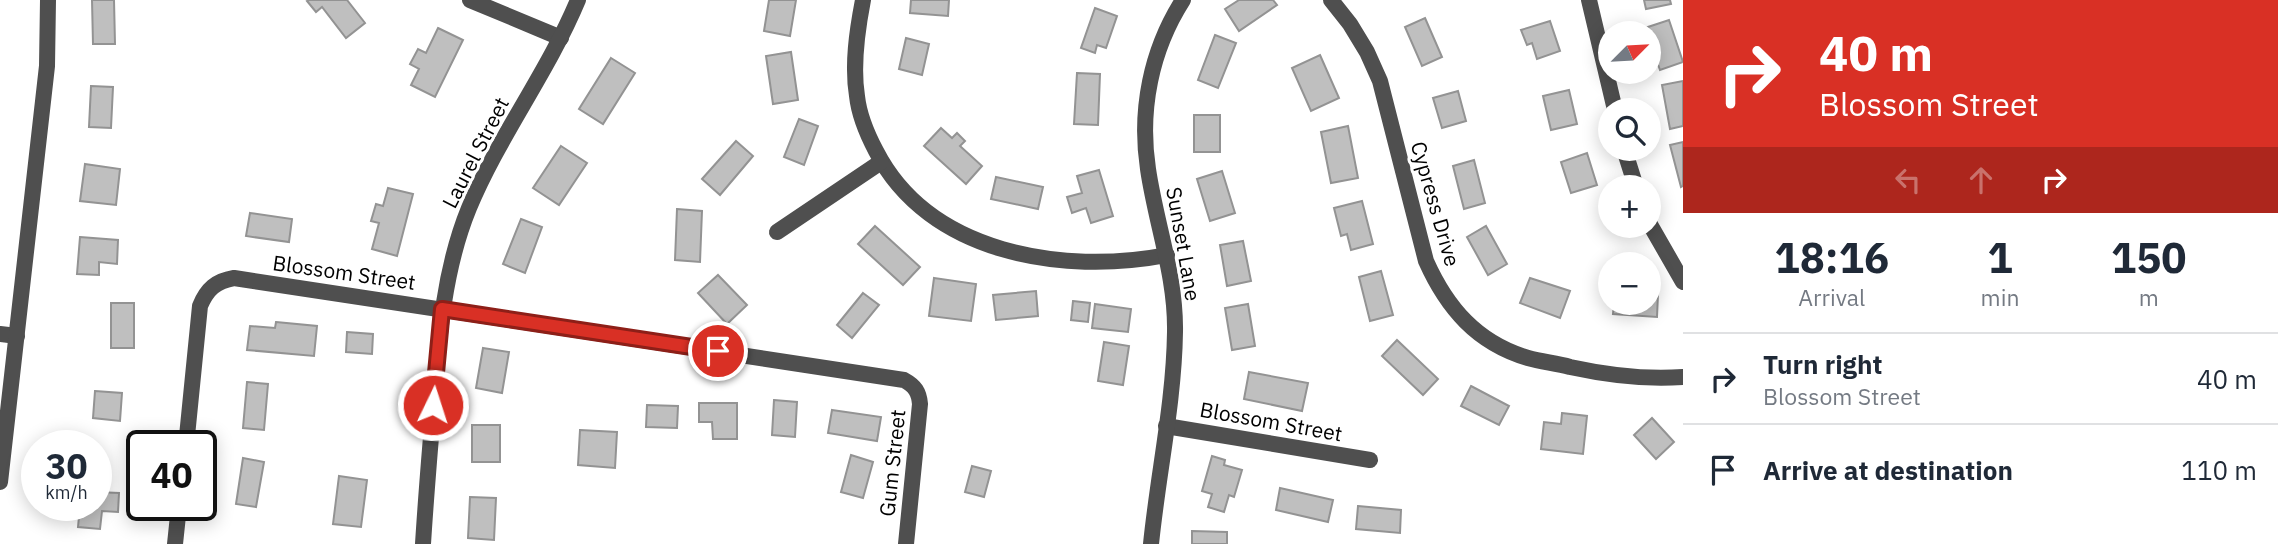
<!DOCTYPE html>
<html lang="en">
<head>
<meta charset="utf-8">
<style>
  :root { --surface:#fff; --page:#f6f6f7; --text:#1f2937; --muted:#747a83; --line:#e0e1e3 }
  body { margin:0; font-family:"IBM Plex Sans",sans-serif; background:var(--page); color:var(--text); height:100vh; display:flex; flex-direction:column; font-size:26px; white-space:nowrap }
  * { box-sizing:border-box; margin:0 }
  p { font-size:23px; color:var(--muted) }
  .icon { flex:none; width:38px; height:38px; fill:none; stroke:currentColor; stroke-width:2; stroke-linecap:round; stroke-linejoin:round }
  .map { position:relative; flex:1; overflow:hidden }
  .panel { display:flex; flex-direction:column; background:var(--surface); width:595px }
  .panel>* { flex:none }
  .top-card { background:#d93025; color:#fff; overflow:hidden }
  .needle { width:46px; rotate:66deg }
  .buttons { position:absolute; left:1598px; top:21px; display:grid; gap:14px }
  .buttons a { display:grid; place-items:center; width:63px; height:63px; border-radius:50%; background:var(--surface); box-shadow:0 4px 18px #0003; font-size:35px }
  .speed { position:absolute; left:21px; top:430px; display:flex; gap:14px; font-size:35px; font-weight:700; text-align:center }
  .speed>* { display:grid; place-content:center; width:91px; height:91px; border-radius:50%; background:var(--surface); box-shadow:0 4px 18px #0003; line-height:1 }
  .speed small { font-size:18px; font-weight:400 }
  .speed .limit { border:4px solid #111; border-radius:10px; background:#fff; color:#111 }
  .pin { position:absolute; display:grid; place-items:center; width:60px; height:60px; color:#fff; margin:-30px; border:4px solid #fff; border-radius:50%; box-shadow:0 2px 7px #0007 }
  .me { position:absolute; width:77px; margin:-38px; rotate:4deg; stroke-linejoin:round; filter:drop-shadow(0 0 5px #0008) }
  .turn { display:flex; align-items:center; gap:24px; height:147px; padding:0 21px; font-size:32px }
  .turn .icon { width:91px; height:91px; stroke-width:2.5 }
  .turn b { display:block; font-size:49px; line-height:60px }
  .lanes { display:flex; align-items:center; height:66px; padding:0 21px; background:#0003; justify-content:center; gap:35px; direction:ltr }
  .lanes .off { opacity:.35 }
  .eta { display:flex; justify-content:space-evenly; align-items:center; height:119px; text-align:center }
  .eta b { font-size:42px; font-weight:800; line-height:49px }
  ul { padding:0; list-style:none }
  li { display:flex; align-items:center; gap:21px; height:91px; padding:0 21px; border-top:2px solid var(--line) }
  li div { flex:1 }
  li b { display:block; font-size:26px }
  li em { font-style:normal }
  main { display:flex; flex:1; min-height:0 }
  .map>svg:first-child { display:block }
  .building { fill:#bfbfbf; stroke:#939393; stroke-width:2 }
  .lines { fill:none; stroke-linecap:round; stroke-linejoin:round }
  .minor { stroke:#4f4f4f; stroke-width:16 }
  .route-casing { stroke:#8d1f18; stroke-width:18 }
  .route { stroke:#d93025; stroke-width:12 }
  .labels { text-anchor:middle; stroke-width:6; stroke-linejoin:round; paint-order:stroke }
  .street-label { font-size:21px; fill:#000; stroke:#fff }
</style>
</head>
<body>
<main>
<div class="map">
<svg width="1683" height="544" viewBox="0 0 1683 544">
  <rect width="100%" height="100%" fill="#fff"/>
  <g class="building">
    <polygon points="92,0 114,0 115,44 93,44"/>
    <polygon points="309,0 347,0 365,23 346,38 322,7 316,12 307,1"/>
    <polygon points="769,0 796,0 790,36 764,31"/>
    <polygon points="911,0 949,0 948,16 910,13"/>
    <polygon points="1239,0 1273,0 1277,5 1239,31 1225,9"/>
    <polygon points="1644,0 1670,0 1671,4 1646,9"/>
    <polygon points="1095,8 1117,16 1106,48 1097,45 1095,53 1081,48"/>
    <polygon points="1425,18 1442,57 1422,66 1405,27"/>
    <polygon points="1669,20 1683,62 1660,70 1645,28"/>
    <polygon points="1550,21 1560,51 1537,59 1532,43 1527,45 1521,30"/>
    <polygon points="438,28 463,40 435,97 411,85 419,69 410,64 418,49 426,53"/>
    <polygon points="1215,35 1236,43 1218,88 1198,80"/>
    <polygon points="906,38 929,44 922,75 899,69"/>
    <polygon points="791,52 798,100 773,104 766,56"/>
    <polygon points="1320,55 1339,98 1311,111 1292,68"/>
    <polygon points="611,58 635,73 603,124 579,109"/>
    <polygon points="1077,73 1100,74 1098,125 1074,124"/>
    <polygon points="1683,81 1683,126 1670,129 1662,85"/>
    <polygon points="91,86 113,87 111,128 89,127"/>
    <polygon points="1569,90 1577,124 1551,130 1543,96"/>
    <polygon points="1458,91 1466,121 1442,128 1433,98"/>
    <rect x="1194" y="115" width="26" height="37"/>
    <polygon points="799,119 818,126 804,165 784,157"/>
    <polygon points="1348,126 1358,178 1331,183 1321,132"/>
    <polygon points="941,128 952,138 957,133 965,141 960,146 982,166 966,184 924,146"/>
    <polygon points="736,141 753,156 720,195 702,179"/>
    <polygon points="1683,142 1683,186 1681,187 1670,145"/>
    <polygon points="561,146 587,163 559,205 533,188"/>
    <polygon points="1587,153 1597,185 1571,193 1561,162"/>
    <polygon points="1474,160 1485,203 1464,209 1453,166"/>
    <polygon points="85,164 120,169 116,205 80,201"/>
    <polygon points="1099,170 1113,216 1091,223 1086,208 1072,213 1067,197 1082,193 1077,176"/>
    <polygon points="1222,171 1235,213 1210,221 1197,179"/>
    <polygon points="996,177 1043,187 1038,209 991,199"/>
    <polygon points="388,188 413,194 397,256 372,249 379,223 371,221 376,204 383,206"/>
    <polygon points="1362,201 1373,244 1351,250 1347,234 1341,236 1334,208"/>
    <polygon points="677,209 702,211 700,262 675,260"/>
    <polygon points="250,213 292,219 289,242 246,236"/>
    <polygon points="521,219 542,227 525,273 503,264"/>
    <polygon points="875,226 920,267 903,285 858,244"/>
    <polygon points="1486,226 1507,264 1488,275 1467,237"/>
    <polygon points="80,237 118,240 117,264 99,262 99,275 77,274"/>
    <polygon points="1243,241 1251,281 1227,286 1220,245"/>
    <polygon points="1381,271 1393,315 1370,321 1359,277"/>
    <polygon points="718,275 747,305 727,324 698,293"/>
    <polygon points="934,278 976,284 971,321 929,316"/>
    <polygon points="1530,278 1570,291 1560,318 1520,303"/>
    <polygon points="1036,291 1038,316 996,320 993,295"/>
    <polygon points="863,293 879,305 852,338 837,325"/>
    <polygon points="1648,294 1658,294 1657,317 1613,314 1614,303 1648,303"/>
    <polygon points="1073,301 1090,303 1088,322 1071,320"/>
    <rect x="111" y="303" width="23" height="45"/>
    <polygon points="1095,304 1131,309 1128,332 1092,328"/>
    <polygon points="1248,304 1255,346 1232,350 1225,308"/>
    <polygon points="276,322 317,326 314,356 247,350 250,326 275,328"/>
    <polygon points="347,332 373,334 372,354 346,352"/>
    <polygon points="1397,340 1438,379 1423,395 1382,356"/>
    <polygon points="1104,342 1129,346 1123,385 1098,381"/>
    <polygon points="483,348 509,352 502,393 476,388"/>
    <polygon points="1249,372 1308,383 1302,411 1244,399"/>
    <polygon points="247,382 268,384 264,430 243,428"/>
    <polygon points="1471,386 1509,406 1499,425 1461,406"/>
    <polygon points="95,391 122,393 120,421 93,418"/>
    <polygon points="774,400 797,402 795,437 772,435"/>
    <polygon points="699,403 737,403 737,439 713,439 712,422 699,422"/>
    <polygon points="647,405 678,406 677,428 646,427"/>
    <polygon points="832,410 881,417 877,441 828,433"/>
    <polygon points="1562,413 1587,416 1583,454 1541,449 1544,422 1561,424"/>
    <polygon points="1652,418 1674,442 1656,459 1634,435"/>
    <rect x="472" y="425" width="28" height="37"/>
    <polygon points="580,430 617,432 615,468 578,465"/>
    <polygon points="851,455 873,462 863,498 841,492"/>
    <polygon points="1212,456 1225,460 1224,465 1242,470 1234,497 1229,495 1224,512 1208,507 1212,494 1202,491"/>
    <polygon points="243,458 264,462 256,507 236,504"/>
    <polygon points="972,466 991,471 984,497 965,492"/>
    <polygon points="339,476 367,480 361,527 333,524"/>
    <polygon points="1280,488 1333,500 1328,522 1276,510"/>
    <polygon points="96,492 119,493 118,512 102,511 100,529 78,527 80,506 96,506"/>
    <polygon points="470,497 496,498 494,540 468,538"/>
    <polygon points="1358,506 1401,510 1400,533 1356,529"/>
    <polygon points="1192,531 1227,532 1227,544 1192,544"/>
  </g>
  <g class="lines">
    <g class="minor">
      <polyline points="470,0 561,38"/>
      <path d="M 863,0 C 857,31 852,65 857,96 C 859,115 867,134 876,151 C 929,254 1063,275 1167,255"/>
      <path d="M 1331,0 L 1350,24 L 1367,52 L 1380,81 L 1426,261 C 1447,308 1477,343 1528,358 C 1542,362 1556,363 1570,367 C 1607,375 1645,380 1683,377"/>
      <polyline points="1589,0 1615,110"/>
      <polyline points="1624,149 1636,187"/>
      <polyline points="1648,221 1683,282"/>
      <polyline points="777,232 881,162"/>
      <polyline points="0,334 17,336"/>
      <polyline points="1166,426 1370,460"/>
      <path d="M 186,446 L 200,306 C 207,289 216,281 234,278 L 904,380 C 915,386 919,392 920,404 L 906,544"/>
      <polyline points="0,482 47,66 48,0"/>
      <polyline points="175,544 179,506"/>
      <path d="M 423,544 C 426,496 430,448 434,401 C 439,335 444,269 469,208 C 499,136 548,72 578,0"/>
      <path d="M 1151,544 C 1158,474 1174,403 1175,332 C 1176,276 1156,224 1148,169 C 1139,110 1151,50 1183,0"/>
    </g>
  </g>
  <g class="lines">
    <defs>
      <polyline id="route" points="433,405 442,309 718,351"/>
    </defs>
    <use href="#route" class="route-casing"/>
    <use href="#route" class="route"/>
  </g>
  <g class="labels">
    <g class="street-label">
      <text transform="translate(476 153) rotate(-63)" y="7">Laurel Street</text>
      <text transform="translate(1435 204) rotate(74)" y="7">Cypress Drive</text>
      <text transform="translate(1183 244) rotate(80)" y="7">Sunset Lane</text>
      <text transform="translate(344 273) rotate(8)" y="7">Blossom Street</text>
      <text transform="translate(1271 422) rotate(10)" y="7">Blossom Street</text>
      <text transform="translate(893 463) rotate(-84)" y="7">Gum Street</text>
    </g>
  </g>
</svg>
<div class="buttons">
<a><svg class="needle" viewBox="-14 -14 28 28"><path d="M0-13l5 13h-10z" fill="#e53935"/><path d="M0 13l5-13h-10z" fill="#747a83"/></svg></a>
<a><svg class="icon" aria-label="search" viewBox="0 0 24 24"><circle cx="10" cy="10" r="6"/><path d="M15 15l6 6"/></svg></a>
<a>+</a>
<a>−</a>
</div>
<div class="speed"><div>30<small>km/h</small></div><div class="limit">40</div></div>
<div class="pin" style="left:718px;top:351px;background:#d93025"><svg class="icon" aria-label="arrive" viewBox="0 0 24 24"><path d="M6 21V4h12l-3 4 3 4H6"/></svg></div>
<svg class="me" style="left:433px;top:405px" viewBox="-20 -20 40 40"><circle r="17" fill="#d93025" stroke="#fff" stroke-width="3"/><path d="M0-11L8 9 0 5-8 9z" fill="#fff"/></svg>
</div>
<section class="panel">
<div class="top-card">
<div class="turn"><svg class="icon" aria-label="right" viewBox="0 0 24 24"><path d="M7 20v-9h11M14 6l5 5-5 5"/></svg><div><b>40 m</b>Blossom Street</div></div>
<div class="lanes"><svg class="icon off" aria-label="left" viewBox="0 0 24 24"><path d="M17 20v-9H6M10 6l-5 5 5 5"/></svg><svg class="icon off" aria-label="ahead" viewBox="0 0 24 24"><path d="M12 20V5M6 11l6-6 6 6"/></svg><svg class="icon" aria-label="right" viewBox="0 0 24 24"><path d="M7 20v-9h11M14 6l5 5-5 5"/></svg></div>
</div>
<div class="eta">
<div><b>18:16</b><p>Arrival</p></div>
<div><b>1</b><p>min</p></div>
<div><b>150</b><p>m</p></div>
</div>
<ul>
<li><svg class="icon" aria-label="right" viewBox="0 0 24 24"><path d="M7 20v-9h11M14 6l5 5-5 5"/></svg><div><b>Turn right</b><p>Blossom Street</p></div><em>40 m</em></li>
<li><svg class="icon" aria-label="arrive" viewBox="0 0 24 24"><path d="M6 21V4h12l-3 4 3 4H6"/></svg><div><b>Arrive at destination</b></div><em>110 m</em></li>
</ul>
</section>
</main>
</body>
</html>
